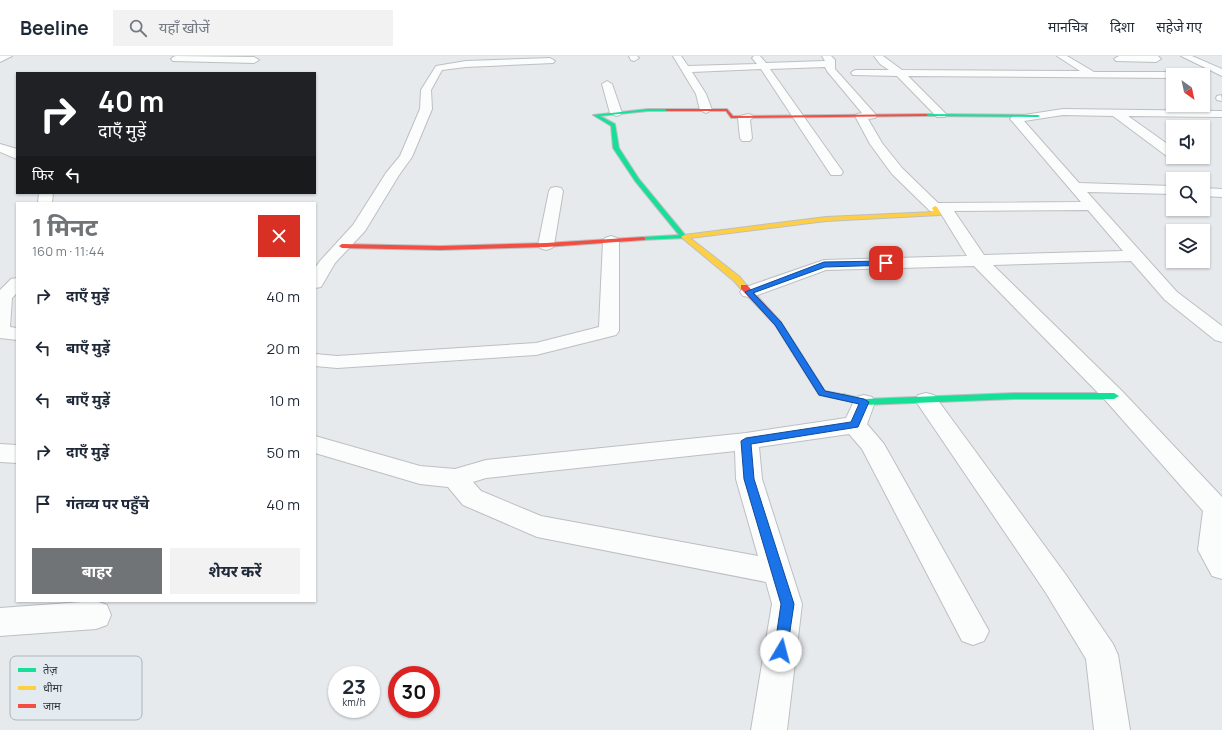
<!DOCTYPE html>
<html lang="hi">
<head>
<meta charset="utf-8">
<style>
  :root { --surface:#fff; --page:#f2f2f3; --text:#1f2937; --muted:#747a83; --line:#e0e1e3; --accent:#717477 }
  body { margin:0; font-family:Manrope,"Noto Sans Devanagari",sans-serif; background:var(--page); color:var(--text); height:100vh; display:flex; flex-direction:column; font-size:15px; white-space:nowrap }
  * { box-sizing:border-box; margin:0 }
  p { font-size:13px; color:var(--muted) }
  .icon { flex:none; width:22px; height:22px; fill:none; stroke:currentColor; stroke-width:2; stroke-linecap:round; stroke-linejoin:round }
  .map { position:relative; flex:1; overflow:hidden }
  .side { position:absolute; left:16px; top:146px; width:300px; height:400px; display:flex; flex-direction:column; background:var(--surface); border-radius:0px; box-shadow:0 1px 3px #0004 }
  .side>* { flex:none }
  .guide { position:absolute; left:16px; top:16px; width:300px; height:122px; border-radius:0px; box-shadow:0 1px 3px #0004; background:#202124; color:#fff; overflow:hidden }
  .needle { width:26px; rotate:147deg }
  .controls { position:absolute; left:1166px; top:12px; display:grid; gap:8px }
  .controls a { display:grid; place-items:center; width:44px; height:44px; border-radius:0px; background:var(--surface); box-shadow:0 1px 3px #0004; font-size:20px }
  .speed { position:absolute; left:328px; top:610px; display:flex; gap:8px; font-size:20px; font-weight:700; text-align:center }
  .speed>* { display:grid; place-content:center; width:52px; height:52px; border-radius:50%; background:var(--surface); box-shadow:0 1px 3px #0004; line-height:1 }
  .speed small { font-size:10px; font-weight:400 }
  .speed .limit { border:6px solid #d22; background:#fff; color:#111 }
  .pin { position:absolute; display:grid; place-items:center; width:34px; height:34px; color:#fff; margin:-17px; border-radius:8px; box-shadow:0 2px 6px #0006 }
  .me { position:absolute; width:44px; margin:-22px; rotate:8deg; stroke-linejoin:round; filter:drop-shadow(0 0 3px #0008) }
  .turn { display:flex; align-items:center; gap:14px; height:84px; padding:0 16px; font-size:18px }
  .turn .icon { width:52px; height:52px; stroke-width:2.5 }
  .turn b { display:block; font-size:28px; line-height:34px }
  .then { display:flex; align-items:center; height:38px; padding:0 16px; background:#0003; gap:8px; font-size:15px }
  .round { display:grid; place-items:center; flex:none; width:42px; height:42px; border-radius:0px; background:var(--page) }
  .summary { display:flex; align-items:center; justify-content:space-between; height:68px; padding:0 16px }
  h1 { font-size:24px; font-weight:700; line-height:30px; color:var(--accent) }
  .action { display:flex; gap:8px; margin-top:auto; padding:8px 16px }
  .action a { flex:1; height:46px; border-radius:0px; background:var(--accent); color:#fff; font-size:16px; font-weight:700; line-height:46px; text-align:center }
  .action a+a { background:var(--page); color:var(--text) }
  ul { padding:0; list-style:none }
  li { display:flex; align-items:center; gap:12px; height:52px; padding:0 16px }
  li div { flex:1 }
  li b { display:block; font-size:15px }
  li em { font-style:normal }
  header { display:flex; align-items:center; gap:24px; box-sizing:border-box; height:56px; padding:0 20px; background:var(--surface); border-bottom:1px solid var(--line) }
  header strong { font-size:19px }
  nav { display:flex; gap:22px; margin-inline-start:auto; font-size:14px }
  .search { width:280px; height:36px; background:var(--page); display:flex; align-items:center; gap:10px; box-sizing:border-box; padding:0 14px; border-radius:0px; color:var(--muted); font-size:15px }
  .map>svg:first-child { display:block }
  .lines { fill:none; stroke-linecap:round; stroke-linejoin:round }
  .street-casing { stroke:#bdbfc2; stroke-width:2 }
  .fast-casing { stroke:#bdbfc2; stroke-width:2 }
  .slow-casing { stroke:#bdbfc2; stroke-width:2 }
  .jam-casing { stroke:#bdbfc2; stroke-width:2 }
  .street { fill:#fbfcfc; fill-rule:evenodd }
  .fast { fill:#16e098; fill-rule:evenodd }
  .slow { fill:#ffcf43; fill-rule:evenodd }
  .jam { fill:#f24e42; fill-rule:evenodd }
  .route { fill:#1a73e8; stroke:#114b97 }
  .key { fill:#e4ebf0; stroke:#afb4b8; stroke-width:1 }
  .key-label { font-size:11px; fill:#323537 }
</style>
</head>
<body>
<header>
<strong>Beeline</strong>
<div class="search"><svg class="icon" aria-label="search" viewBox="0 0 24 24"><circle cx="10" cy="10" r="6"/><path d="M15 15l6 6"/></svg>यहाँ खोजें</div>
<nav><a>मानचित्र</a><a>दिशा</a><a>सहेजे गए</a></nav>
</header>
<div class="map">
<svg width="1222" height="674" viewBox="0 0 1222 674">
  <rect width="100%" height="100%" fill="#e7eaed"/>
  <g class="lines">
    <defs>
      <g id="street">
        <polygon points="0,0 12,0 0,6"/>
        <polygon points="176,0 254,1 259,4 254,7 173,5 171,3 173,1"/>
        <polygon points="629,0 637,0 639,2 634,5 631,4"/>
        <path d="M 673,0 L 681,0 L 688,10 L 757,8 L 752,2 L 754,0 L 760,0 L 766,7 L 825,5 L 822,0 L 831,0 L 835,4 L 835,13 L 877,60 L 875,62 L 868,63 L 882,87 L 902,112 L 938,147 L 1081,146 L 1012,65 L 1010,63 L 1012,61 L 1063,53 L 1222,55 L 1222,61 L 1128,60 L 1173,92 L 1173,101 L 1176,101 L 1168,101 L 1113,60 L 1063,59 L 1024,65 L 1079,127 L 1173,130 L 1173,138 L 1087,136 L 1177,236 L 1222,270 L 1222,286 L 1215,284 L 1165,244 L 1131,205 L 993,209 L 1122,335 L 1222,441 L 1222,523 L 1212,520 L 1198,494 L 1203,455 L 1106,345 L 974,210 L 826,214 L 755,240 L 749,241 L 743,240 L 740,236 L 743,232 L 824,204 L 967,200 L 940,156 L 930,155 L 892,118 L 870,88 L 855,60 L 857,58 L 862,57 L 827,15 L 825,11 L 770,13 L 843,116 L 841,119 L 831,119 L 761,13 L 692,16 L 706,38 L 712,54 L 706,57 L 700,54 L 696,38 ZM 1088,154 L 1123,195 L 984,199 L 954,155 Z"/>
        <polygon points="874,0 883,0 902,14 1080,15 1057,0 1067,0 1094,16 1186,16 1191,19 1173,19 1173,22 908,20 947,59 945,61 937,61 897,20 853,19 851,17 853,15 856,14 889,14 880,8"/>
        <polygon points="1119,0 1158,0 1161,3 1156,6 1116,5 1114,3"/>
        <polygon points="1181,0 1192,0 1222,13 1222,20"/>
        <polygon points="550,2 555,5 553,7 466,11 442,14 431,34 432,53 412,101 399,119 365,175 335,207 321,231 315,232 315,212 320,205 353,169 386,117 400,100 420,53 421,34 436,10 466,5"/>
        <polygon points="607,25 612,28 622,57 620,59 616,60 610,57 602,28"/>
        <polygon points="1221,39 1222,45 1217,44 1216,42 1217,40"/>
        <polygon points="748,58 752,59 754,61 750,64 752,82 750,85 742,85 740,82 738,62 740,60"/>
        <polygon points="0,88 17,93 17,103 0,96"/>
        <polygon points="556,131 561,132 563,135 554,189 552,192 546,194 540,192 538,189 549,135 551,132"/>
        <polygon points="1203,132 1222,133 1222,141 1203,140"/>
        <polygon points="39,137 53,137 52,147 38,147"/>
        <polygon points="611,180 617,182 619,185 619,275 616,279 536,299 337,312 315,310 315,298 337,300 536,287 599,271 603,185 605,182"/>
        <polygon points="17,222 17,237 12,242 10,271 17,272 17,284 0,282 0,234 11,223"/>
        <polygon points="926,337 934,339 1066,519 1113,588 1118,599 1130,674 1094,674 1086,603 1046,537 915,344 918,339"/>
        <path d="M 864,339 L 872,341 L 875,346 L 867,368 L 884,388 L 989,575 L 984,585 L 973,589 L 962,585 L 862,393 L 849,378 L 759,391 L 762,423 L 802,548 L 787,674 L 751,674 L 772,548 L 766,526 L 537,481 L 463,449 L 448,431 L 420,428 L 315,397 L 315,380 L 420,410 L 455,413 L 486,404 L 746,377 L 846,362 L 856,341 ZM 735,395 L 736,423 L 758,500 L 541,460 L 481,435 L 473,426 L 486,422 Z"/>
        <polygon points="0,388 17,389 17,407 0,406"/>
        <polygon points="96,545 107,549 111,559 107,569 96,573 0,580 0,552"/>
      </g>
      <g id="fast">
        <polygon points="648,53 667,53 669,54 667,55 648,55 600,60 615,68 619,92 639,123 686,180 686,182 641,184 641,182 643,181 679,179 635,125 613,92 611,70 593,59"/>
        <polygon points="926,58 1038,59 1040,60 1038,61 924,60"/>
        <polygon points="1014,337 1114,337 1119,340 1114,343 1014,343 864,349 840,343 838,341 843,338 864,343"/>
      </g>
      <polygon id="slow" points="935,150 937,151 941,158 940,159 826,165 690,182 740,221 748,231 744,233 741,233 734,225 681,181 684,179 826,161 934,156 932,152"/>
      <g id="jam">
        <polygon points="665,53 727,53 733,60 926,58 928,59 926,60 731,62 726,55 667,55"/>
        <polygon points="643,181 645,182 645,184 546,191 440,194 342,192 339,190 342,188 440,190 546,187"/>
        <polygon points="741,229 747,229 781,266 825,335 846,339 848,341 846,343 843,344 819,339 775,269 741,233"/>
      </g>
    </defs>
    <use href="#street" class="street-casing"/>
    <use href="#fast" class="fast-casing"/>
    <use href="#slow" class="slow-casing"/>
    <use href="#jam" class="jam-casing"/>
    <use href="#street" class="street"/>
    <use href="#fast" class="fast"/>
    <use href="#slow" class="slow"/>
    <use href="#jam" class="jam"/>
  </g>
  <polygon class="route" points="886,205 889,206 889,209 825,211 753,237 781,266 825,335 864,343 869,346 858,371 751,388 754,423 794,548 787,595 785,600 781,601 776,600 774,595 781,548 744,423 741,385 746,382 851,366 859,348 819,339 775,269 745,236 824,206"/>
  <rect x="10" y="600" width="132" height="64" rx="6" class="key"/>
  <rect x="18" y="612" width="18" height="4" fill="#16e098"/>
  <rect x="18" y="630" width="18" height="4" fill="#ffcf43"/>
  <rect x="18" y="648" width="18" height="4" fill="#f24e42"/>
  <g class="key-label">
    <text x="43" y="618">तेज़</text>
    <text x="43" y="636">धीमा</text>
    <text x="43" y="654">जाम</text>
  </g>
</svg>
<div class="controls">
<a><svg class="needle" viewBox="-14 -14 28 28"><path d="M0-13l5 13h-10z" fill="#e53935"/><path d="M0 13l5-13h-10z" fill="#747a83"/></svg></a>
<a><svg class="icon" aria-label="sound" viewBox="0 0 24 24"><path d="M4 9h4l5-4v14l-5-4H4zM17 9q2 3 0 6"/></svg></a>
<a><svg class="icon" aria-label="search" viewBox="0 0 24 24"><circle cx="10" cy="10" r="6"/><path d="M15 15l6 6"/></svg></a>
<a><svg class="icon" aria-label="layers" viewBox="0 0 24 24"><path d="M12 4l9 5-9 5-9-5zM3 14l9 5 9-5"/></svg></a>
</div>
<div class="speed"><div>23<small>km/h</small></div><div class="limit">30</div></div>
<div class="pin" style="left:886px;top:207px;background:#d93025"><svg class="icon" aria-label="arrive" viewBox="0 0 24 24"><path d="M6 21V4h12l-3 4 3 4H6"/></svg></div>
<svg class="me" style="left:781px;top:595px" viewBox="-20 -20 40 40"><circle r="19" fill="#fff"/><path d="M0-13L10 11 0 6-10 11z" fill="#1a73e8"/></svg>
<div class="guide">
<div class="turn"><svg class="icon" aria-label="right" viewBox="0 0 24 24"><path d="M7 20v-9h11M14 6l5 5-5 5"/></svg><div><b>40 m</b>दाएँ मुड़ें</div></div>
<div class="then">फिर<svg class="icon" aria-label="left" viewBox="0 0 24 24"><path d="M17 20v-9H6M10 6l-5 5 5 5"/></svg></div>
</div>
<section class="side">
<div class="summary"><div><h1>1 मिनट</h1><p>160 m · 11:44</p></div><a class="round" style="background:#d93025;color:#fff"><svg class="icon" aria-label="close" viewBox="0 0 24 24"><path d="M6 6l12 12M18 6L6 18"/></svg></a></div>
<ul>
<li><svg class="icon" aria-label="right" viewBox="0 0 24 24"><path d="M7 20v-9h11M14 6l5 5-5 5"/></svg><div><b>दाएँ मुड़ें</b></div><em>40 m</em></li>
<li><svg class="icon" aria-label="left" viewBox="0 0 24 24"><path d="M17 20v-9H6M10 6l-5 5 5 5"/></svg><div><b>बाएँ मुड़ें</b></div><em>20 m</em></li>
<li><svg class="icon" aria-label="left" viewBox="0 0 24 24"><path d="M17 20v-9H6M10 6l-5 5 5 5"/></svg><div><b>बाएँ मुड़ें</b></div><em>10 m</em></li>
<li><svg class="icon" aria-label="right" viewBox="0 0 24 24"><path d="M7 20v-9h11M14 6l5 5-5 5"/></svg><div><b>दाएँ मुड़ें</b></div><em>50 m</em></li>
<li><svg class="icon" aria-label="arrive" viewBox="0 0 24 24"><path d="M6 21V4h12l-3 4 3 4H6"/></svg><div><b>गंतव्य पर पहुँचे</b></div><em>40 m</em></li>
</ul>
<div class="action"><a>बाहर</a><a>शेयर करें</a></div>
</section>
</div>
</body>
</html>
